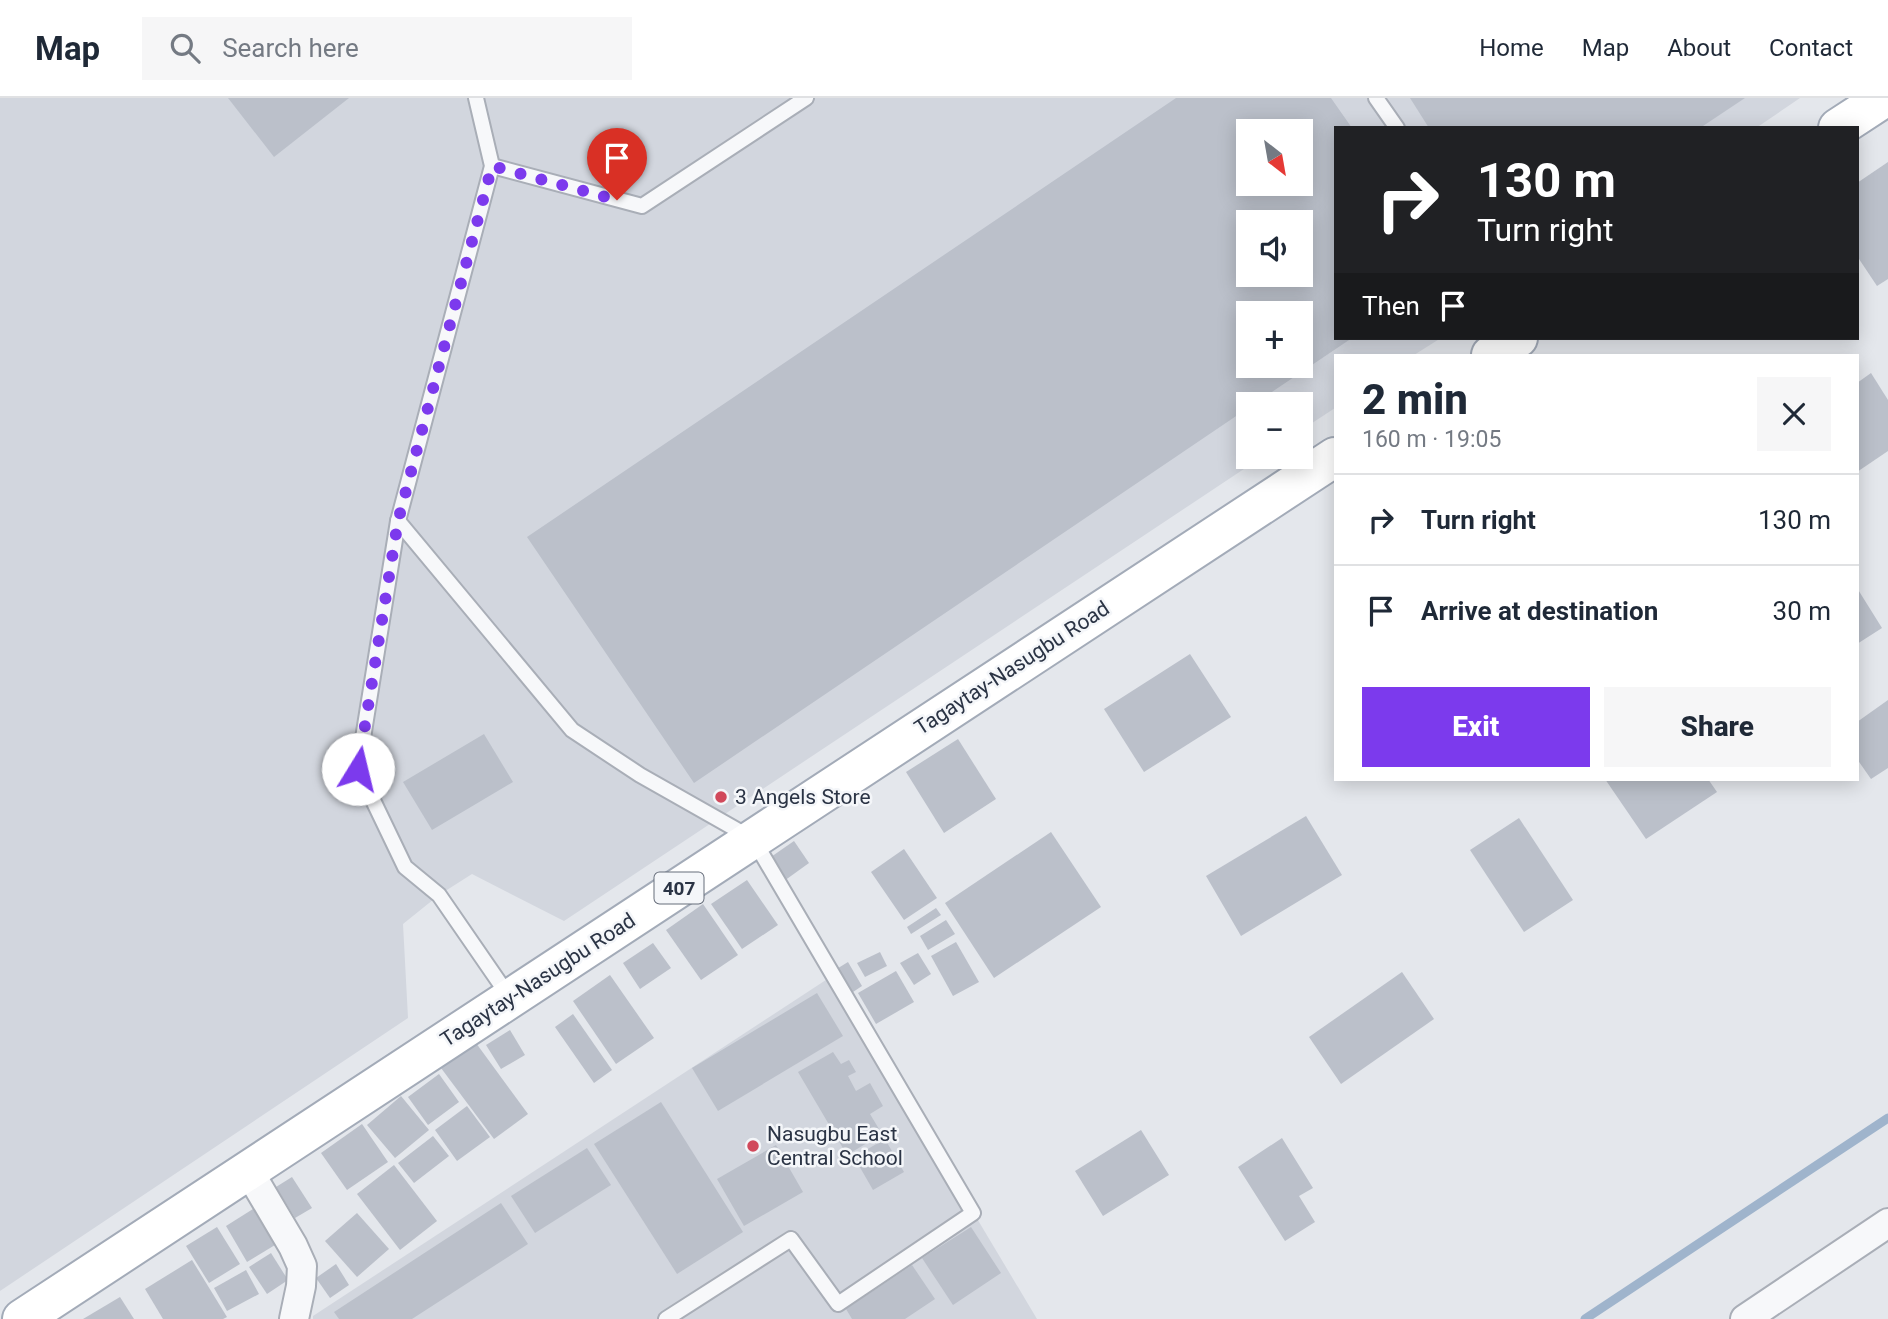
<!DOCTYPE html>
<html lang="en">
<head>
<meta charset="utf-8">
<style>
  :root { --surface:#fff; --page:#f6f6f7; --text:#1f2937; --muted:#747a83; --line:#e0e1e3; --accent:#7c3aed }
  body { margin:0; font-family:Roboto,sans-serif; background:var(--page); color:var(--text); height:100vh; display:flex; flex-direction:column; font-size:26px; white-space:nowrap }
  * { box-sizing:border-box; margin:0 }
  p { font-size:23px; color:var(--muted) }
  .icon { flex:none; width:38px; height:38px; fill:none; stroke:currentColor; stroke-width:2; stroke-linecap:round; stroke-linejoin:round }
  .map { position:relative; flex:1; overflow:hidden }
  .panel { position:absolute; left:1334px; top:256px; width:525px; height:427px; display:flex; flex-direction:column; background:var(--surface); border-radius:0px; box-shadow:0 4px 18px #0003 }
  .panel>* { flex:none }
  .guide { position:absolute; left:1334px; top:28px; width:525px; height:214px; border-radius:0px; box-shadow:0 4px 18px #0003; background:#202124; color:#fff; overflow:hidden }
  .needle { width:46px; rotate:149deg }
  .buttons { position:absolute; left:1236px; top:21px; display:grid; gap:14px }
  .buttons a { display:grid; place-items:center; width:77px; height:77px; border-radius:0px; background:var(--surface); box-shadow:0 4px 18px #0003; font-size:35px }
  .pin { position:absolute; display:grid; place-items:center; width:60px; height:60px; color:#fff; margin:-72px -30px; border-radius:50% 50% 50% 0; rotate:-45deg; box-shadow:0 0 7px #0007 }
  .pin .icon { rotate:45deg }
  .me { position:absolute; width:77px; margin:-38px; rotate:9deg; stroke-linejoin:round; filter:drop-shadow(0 0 5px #0008) }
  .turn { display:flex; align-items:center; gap:24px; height:147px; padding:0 28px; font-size:32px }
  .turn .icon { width:91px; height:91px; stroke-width:2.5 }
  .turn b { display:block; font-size:49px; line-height:60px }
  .then { display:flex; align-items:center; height:66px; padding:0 28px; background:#0003; gap:14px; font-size:26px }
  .round { display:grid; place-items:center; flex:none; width:74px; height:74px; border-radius:0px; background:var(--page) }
  .headline { display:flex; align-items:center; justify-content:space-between; height:119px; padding:0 28px }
  h1 { font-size:42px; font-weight:800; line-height:52px }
  .action { display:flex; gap:14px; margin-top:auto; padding:14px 28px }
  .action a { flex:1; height:80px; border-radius:0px; background:var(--accent); color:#fff; font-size:28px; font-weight:800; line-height:80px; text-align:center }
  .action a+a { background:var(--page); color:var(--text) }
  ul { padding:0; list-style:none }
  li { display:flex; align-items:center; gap:21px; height:91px; padding:0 28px; border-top:2px solid var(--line) }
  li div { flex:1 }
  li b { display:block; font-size:26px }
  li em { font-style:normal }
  header { display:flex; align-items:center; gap:42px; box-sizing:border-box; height:98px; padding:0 35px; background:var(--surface); border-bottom:2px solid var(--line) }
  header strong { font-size:33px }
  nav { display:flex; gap:38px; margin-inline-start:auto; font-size:24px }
  .search { width:490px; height:63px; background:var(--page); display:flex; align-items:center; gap:18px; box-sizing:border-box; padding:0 24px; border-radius:0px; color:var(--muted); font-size:26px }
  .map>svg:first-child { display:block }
  .built { fill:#d2d6de; fill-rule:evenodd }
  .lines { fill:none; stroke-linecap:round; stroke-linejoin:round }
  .stream { stroke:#9fb4cc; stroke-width:9 }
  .building { fill:#bbc0ca; fill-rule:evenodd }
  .service-casing { stroke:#a9aeb7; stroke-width:18 }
  .minor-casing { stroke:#a9aeb7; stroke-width:32 }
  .primary-casing { stroke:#a3abb8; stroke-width:42 }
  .service { stroke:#f7f8fa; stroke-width:14 }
  .minor { stroke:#f7f8fa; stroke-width:28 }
  .primary { stroke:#fff; stroke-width:38 }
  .route { stroke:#7c3aed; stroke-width:12; stroke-dasharray:0 21.6 }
  .poi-dot { fill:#d1495b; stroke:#f4f6f9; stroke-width:2.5 }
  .labels { text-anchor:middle; stroke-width:5; stroke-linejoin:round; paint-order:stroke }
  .shield { fill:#f4f6f9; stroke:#676e7b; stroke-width:2 }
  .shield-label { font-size:19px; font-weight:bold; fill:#2b3445 }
  .street-label { font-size:21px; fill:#2b3445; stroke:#f4f6f9 }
  .poi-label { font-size:21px; fill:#2b3445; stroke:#f4f6f9; text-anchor:start }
</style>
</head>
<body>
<header>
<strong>Map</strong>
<div class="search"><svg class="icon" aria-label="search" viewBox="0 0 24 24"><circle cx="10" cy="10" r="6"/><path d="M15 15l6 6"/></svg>Search here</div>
<nav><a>Home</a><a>Map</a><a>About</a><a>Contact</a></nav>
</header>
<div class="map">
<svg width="1888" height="1221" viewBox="0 0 1888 1221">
  <rect width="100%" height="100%" fill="#e4e7ec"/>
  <g class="built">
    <path d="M 0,0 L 1800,0 L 1756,30 L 1335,30 L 1335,240 L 1441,240 L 1414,257 L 1335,257 L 1335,310 L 1300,333 L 1300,306 L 1248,306 L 1248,359 L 1262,359 L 564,823 L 472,776 L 439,797 L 403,826 L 408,920 L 0,1193 ZM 1248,33 L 1300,33 L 1300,86 L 1248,86 ZM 1248,124 L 1300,124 L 1300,177 L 1248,177 ZM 1248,215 L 1300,215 L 1300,268 L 1248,268 Z"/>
    <polygon points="832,878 1037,1221 313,1221 313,1218"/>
  </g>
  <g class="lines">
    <polyline class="stream" points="1585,1221 1888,1020"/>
  </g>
  <g class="building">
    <polygon points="228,0 349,0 274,59"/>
    <path d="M 1176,0 L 1331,0 L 1352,30 L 1335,30 L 1335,240 L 1352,240 L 1254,306 L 1248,306 L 1248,310 L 694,685 L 527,439 ZM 1248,33 L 1300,33 L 1300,86 L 1248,86 ZM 1248,124 L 1300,124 L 1300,177 L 1248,177 ZM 1248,215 L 1300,215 L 1300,268 L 1248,268 Z"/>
    <polygon points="1410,0 1745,0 1700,30 1429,30"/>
    <polygon points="1888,64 1888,181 1877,188 1857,158 1857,85"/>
    <polygon points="1871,275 1888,302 1888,353 1857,374 1857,285"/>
    <polygon points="1857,490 1882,530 1857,546"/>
    <polygon points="1190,556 1231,619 1144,674 1104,611"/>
    <polygon points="1888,602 1888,670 1871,681 1857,661 1857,624"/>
    <polygon points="484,636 513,684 432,732 403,684"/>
    <polygon points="958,641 996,701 944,735 906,674"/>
    <polygon points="1605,681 1708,681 1717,694 1646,741"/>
    <polygon points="1306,718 1342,777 1241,838 1206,778"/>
    <polygon points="1519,720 1573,802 1524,834 1470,752"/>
    <polygon points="1051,734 1101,809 994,880 945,805"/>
    <polygon points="794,743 809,765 784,783 768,761"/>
    <polygon points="904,751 937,800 904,822 871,774"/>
    <polygon points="747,782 778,827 742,851 711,806"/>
    <polygon points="703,806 738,857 701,882 666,832"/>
    <polygon points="936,810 941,817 911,836 907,829"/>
    <polygon points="946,822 955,836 928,852 920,838"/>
    <polygon points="956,844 979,884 953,898 931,858"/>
    <polygon points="653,845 671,870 640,891 623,865"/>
    <polygon points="880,854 887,868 865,879 857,865"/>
    <polygon points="918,855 931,876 914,887 900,865"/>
    <polygon points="848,864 862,888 850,896 835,872"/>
    <polygon points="896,873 914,904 876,926 858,895"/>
    <polygon points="1402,874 1434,921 1341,986 1309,939"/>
    <polygon points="610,877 654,940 616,966 573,903"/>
    <polygon points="817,895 843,938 718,1013 692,970"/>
    <polygon points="573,916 612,972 594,985 555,929"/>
    <polygon points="510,932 525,957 501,971 486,947"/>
    <polygon points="476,945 528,1016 494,1041 441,970"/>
    <polygon points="833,954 841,966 849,962 856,974 848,978 856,993 870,985 883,1008 870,1016 882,1036 847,1057 798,974"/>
    <polygon points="439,976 459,1004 428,1027 408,999"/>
    <polygon points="401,998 429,1032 395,1060 367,1027"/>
    <polygon points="661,1004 743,1134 677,1176 594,1046"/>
    <polygon points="467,1008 490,1039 457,1063 435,1032"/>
    <polygon points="362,1026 388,1064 347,1092 321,1055"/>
    <polygon points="1141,1032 1169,1077 1103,1118 1075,1073"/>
    <polygon points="433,1038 449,1058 414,1085 398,1065"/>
    <polygon points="1282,1040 1313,1090 1299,1098 1315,1124 1285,1143 1238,1069"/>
    <polygon points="885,1041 904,1074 873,1092 854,1059"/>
    <polygon points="776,1047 803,1094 744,1128 717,1081"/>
    <polygon points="587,1050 611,1087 535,1135 511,1098"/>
    <polygon points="394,1067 437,1123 400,1152 357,1096"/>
    <polygon points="292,1079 312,1110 295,1120 276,1089"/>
    <polygon points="501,1105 528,1146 412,1221 339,1221 334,1214"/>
    <polygon points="253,1111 275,1147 247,1164 226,1128"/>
    <polygon points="357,1115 389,1151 357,1179 325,1143"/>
    <polygon points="217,1129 240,1166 209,1185 186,1148"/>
    <polygon points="971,1129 1001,1175 953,1207 922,1160"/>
    <polygon points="271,1155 288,1182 267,1196 249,1169"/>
    <polygon points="192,1162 227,1219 223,1221 163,1221 145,1191"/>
    <polygon points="336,1166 349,1187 330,1200 316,1180"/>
    <polygon points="912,1167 935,1201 905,1221 852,1221 846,1211"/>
    <polygon points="246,1172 259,1196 227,1213 214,1190"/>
    <polygon points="120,1199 134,1221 83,1221"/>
  </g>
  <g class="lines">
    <defs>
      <g id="service">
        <polyline points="476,0 492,68 398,423 358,671 405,769 439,797 510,900"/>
        <polyline points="1376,0 1397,30"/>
        <polyline points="492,68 642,108 806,0"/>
        <polyline points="398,423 572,632 640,677 753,741 973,1115 838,1206 791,1141 666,1221"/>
      </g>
      <g id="minor">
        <polyline points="248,1072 293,1148 302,1168 301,1188 294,1221"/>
        <polyline points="1745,1221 1888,1125"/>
      </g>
      <g id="primary">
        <polyline points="1838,30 1884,0"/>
        <polyline points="1491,257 1518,240"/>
        <polyline points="22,1221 1335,359"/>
      </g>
    </defs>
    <use href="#service" class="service-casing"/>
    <use href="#minor" class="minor-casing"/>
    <use href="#primary" class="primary-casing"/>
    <use href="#service" class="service"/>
    <use href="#minor" class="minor"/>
    <use href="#primary" class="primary"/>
  </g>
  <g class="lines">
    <polyline class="route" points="358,671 398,423 492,68 617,102"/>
  </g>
  <g class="poi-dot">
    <circle cx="721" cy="699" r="7"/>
    <circle cx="753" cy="1048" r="7"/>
  </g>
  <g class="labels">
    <rect class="shield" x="654.5" y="774.5" width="49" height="31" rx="5"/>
    <g class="shield-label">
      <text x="679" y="797">407</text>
    </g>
    <g class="street-label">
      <text transform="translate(1012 570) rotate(-33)" y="7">Tagaytay-Nasugbu Road</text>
      <text transform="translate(538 882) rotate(-33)" y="7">Tagaytay-Nasugbu Road</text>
    </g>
    <g class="poi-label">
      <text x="735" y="706">3 Angels Store</text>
      <text x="767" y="1043">Nasugbu East<tspan x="767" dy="24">Central School</tspan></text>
    </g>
  </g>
</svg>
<div class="buttons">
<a><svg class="needle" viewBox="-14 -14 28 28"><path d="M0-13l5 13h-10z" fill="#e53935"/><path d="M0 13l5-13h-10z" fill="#747a83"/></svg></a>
<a><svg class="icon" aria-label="sound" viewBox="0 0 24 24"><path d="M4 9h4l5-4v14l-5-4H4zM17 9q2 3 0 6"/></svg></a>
<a>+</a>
<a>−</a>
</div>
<div class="pin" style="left:617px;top:102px;background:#d93025"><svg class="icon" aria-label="arrive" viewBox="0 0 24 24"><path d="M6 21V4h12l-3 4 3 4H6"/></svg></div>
<svg class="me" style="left:358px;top:671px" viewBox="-20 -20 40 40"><circle r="19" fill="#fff"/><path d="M0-13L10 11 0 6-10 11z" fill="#7c3aed"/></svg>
<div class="guide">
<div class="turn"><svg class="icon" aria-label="right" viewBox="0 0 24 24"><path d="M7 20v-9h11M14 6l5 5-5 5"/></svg><div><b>130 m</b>Turn right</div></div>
<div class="then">Then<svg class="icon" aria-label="arrive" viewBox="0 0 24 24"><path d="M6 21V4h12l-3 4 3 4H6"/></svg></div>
</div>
<section class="panel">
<div class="headline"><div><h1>2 min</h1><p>160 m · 19:05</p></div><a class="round"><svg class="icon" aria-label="close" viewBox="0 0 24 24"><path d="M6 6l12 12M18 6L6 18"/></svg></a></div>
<ul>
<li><svg class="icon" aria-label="right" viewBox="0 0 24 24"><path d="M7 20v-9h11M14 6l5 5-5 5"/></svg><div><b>Turn right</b></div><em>130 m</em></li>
<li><svg class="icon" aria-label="arrive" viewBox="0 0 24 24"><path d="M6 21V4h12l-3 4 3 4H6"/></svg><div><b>Arrive at destination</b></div><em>30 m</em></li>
</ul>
<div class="action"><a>Exit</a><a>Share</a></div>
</section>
</div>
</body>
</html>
